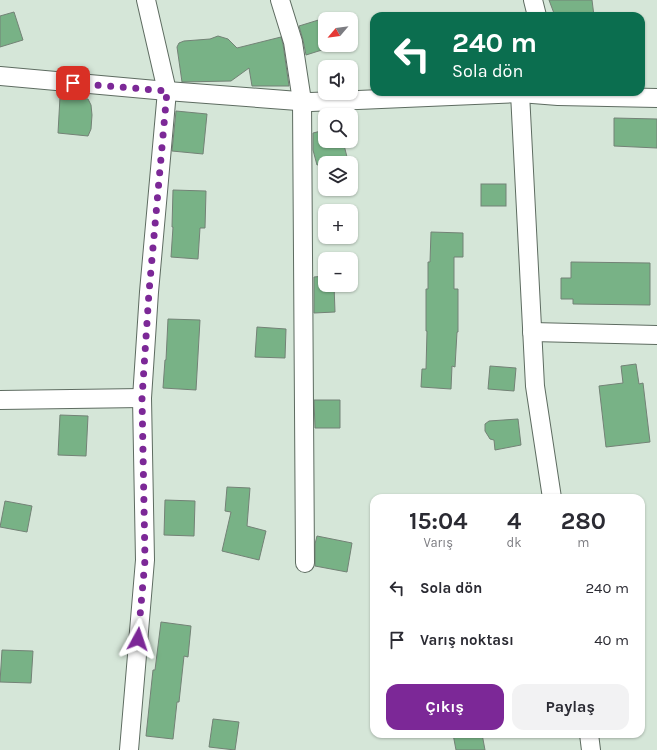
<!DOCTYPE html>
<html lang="tr">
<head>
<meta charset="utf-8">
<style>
  :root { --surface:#fff; --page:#f2f2f3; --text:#2b2b33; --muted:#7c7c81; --accent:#7c2897 }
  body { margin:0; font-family:Karla,sans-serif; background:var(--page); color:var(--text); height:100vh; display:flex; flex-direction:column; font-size:15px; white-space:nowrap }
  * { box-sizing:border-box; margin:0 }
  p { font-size:13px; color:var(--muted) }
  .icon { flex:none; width:22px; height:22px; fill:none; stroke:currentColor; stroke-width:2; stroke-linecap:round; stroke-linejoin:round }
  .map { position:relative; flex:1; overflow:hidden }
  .details { position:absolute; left:370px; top:494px; width:275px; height:244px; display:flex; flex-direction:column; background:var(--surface); border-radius:12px; box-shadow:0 1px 3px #0004 }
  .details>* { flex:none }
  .guide { position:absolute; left:370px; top:12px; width:275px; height:84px; border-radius:12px; box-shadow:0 1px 3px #0004; background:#0b6e4f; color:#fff; overflow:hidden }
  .needle { width:26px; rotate:241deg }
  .controls { position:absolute; left:318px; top:12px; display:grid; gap:8px }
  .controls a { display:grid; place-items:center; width:40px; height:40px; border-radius:8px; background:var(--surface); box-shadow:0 1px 3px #0004; font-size:20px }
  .pin { position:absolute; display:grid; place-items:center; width:34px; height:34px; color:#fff; margin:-17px; border-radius:8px; box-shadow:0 2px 6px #0006 }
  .me { position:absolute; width:44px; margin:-22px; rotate:5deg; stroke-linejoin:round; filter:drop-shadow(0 0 3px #0008) }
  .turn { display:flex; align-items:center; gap:14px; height:84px; padding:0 16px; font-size:18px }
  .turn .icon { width:52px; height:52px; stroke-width:2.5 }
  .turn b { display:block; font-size:28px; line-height:34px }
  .eta { display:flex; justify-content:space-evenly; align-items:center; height:68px; text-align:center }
  .eta b { font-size:24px; font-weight:700; line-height:28px }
  .button { display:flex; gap:8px; margin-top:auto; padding:8px 16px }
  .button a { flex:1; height:46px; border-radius:12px; background:var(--accent); color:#fff; font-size:16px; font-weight:700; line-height:46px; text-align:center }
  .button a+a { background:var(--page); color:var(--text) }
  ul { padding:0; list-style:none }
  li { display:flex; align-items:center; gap:12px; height:52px; padding:0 16px }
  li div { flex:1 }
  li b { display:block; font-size:15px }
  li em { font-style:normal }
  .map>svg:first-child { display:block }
  .building { fill:#78b286; stroke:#738276 }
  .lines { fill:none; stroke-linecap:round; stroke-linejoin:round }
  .street-casing { stroke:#5e6c61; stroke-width:20 }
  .street { stroke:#fff; stroke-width:18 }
  .route { stroke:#7c2897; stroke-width:7; stroke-dasharray:0 12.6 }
</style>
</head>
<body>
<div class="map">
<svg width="657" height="750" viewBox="0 0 657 750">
  <rect width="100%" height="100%" fill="#d5e6d8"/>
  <g class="building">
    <polygon points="549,0 592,0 594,16 555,16"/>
    <polygon points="14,12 23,40 0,47 0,16"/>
    <polygon points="325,18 325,49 306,55 303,40 299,26"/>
    <polygon points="218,36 228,39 237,48 281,37 283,44 289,86 252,86 249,68 231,81 182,82 177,47 179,43 184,41 210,39"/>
    <polygon points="60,97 88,99 91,105 92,115 91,129 88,136 58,133"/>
    <polygon points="176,111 207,114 203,154 172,151"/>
    <polygon points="614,118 657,119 657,148 614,146"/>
    <polygon points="325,130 325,141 343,141 347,157 317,165 313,150 313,133"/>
    <rect x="481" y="184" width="25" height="22"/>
    <polygon points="173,190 206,191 205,228 200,228 198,259 171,257 173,227 172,227"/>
    <polygon points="431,232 463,233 463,257 454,257 454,289 458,289 458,332 457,332 455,367 452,366 451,389 421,387 422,369 426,369 427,331 426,331 426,289 428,289 428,262 430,262"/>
    <polygon points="571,262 650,263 650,305 573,304 573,299 561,299 561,278 571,278"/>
    <polygon points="325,276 325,285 334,285 335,312 314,313 314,277"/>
    <polygon points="168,319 200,320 196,390 163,388 165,360 166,360"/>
    <polygon points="257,327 286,329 285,358 255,357"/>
    <polygon points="636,364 639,384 643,383 650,442 606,447 599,386 623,383 621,366"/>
    <polygon points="490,366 516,368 514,391 488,389"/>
    <polygon points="314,400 340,400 340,428 315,428"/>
    <polygon points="60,415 88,416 86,456 58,455"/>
    <polygon points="518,419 521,445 495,450 494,440 490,439 485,431 485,424 489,421"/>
    <polygon points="227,487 250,488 247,526 266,531 259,560 222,551 231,512 225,511"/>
    <polygon points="165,500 195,501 194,536 164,535"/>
    <polygon points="5,501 32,506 27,532 0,527"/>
    <polygon points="317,536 352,543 347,572 315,566 315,544"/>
    <polygon points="161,622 191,626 188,657 184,656 179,702 177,702 173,739 146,736 153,670 155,670"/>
    <polygon points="2,650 33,651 31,683 0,682"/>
    <polygon points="213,719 239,722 235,750 209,747"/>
    <polygon points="453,734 482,734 485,750 456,750"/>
  </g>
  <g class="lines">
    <defs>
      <g id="street">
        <polyline points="280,0 293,42 302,101 305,563"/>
        <polyline points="533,0 537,16"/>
        <polyline points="0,76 167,91 311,102 520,93 558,96 657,98"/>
        <polyline points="520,93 535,386 552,498"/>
        <polyline points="532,332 657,335"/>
        <polyline points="0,400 142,398"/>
        <polyline points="589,734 591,750"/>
        <polyline points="129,750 145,560 142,398 149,292 167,91 146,0"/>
      </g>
    </defs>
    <use href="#street" class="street-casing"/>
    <use href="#street" class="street"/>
  </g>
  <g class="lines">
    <polyline class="route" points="73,83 167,91 149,292 142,398 145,560 138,639"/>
  </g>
</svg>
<div class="controls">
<a><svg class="needle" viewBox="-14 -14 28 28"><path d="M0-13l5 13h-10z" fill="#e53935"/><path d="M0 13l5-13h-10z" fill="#7c7c81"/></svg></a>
<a><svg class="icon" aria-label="sound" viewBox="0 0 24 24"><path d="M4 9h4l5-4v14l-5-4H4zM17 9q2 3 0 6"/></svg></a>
<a><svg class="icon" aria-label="search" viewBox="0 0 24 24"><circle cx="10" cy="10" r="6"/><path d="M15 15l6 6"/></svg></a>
<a><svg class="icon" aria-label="layers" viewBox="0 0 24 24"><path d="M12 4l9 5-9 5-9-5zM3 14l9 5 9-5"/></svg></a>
<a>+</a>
<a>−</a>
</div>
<div class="pin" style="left:73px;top:83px;background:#d93025"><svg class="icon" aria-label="arrive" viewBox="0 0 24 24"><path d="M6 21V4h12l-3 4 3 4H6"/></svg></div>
<svg class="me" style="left:138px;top:639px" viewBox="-20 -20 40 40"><path d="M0-17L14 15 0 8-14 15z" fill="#7c2897" stroke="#fff" stroke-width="4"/></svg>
<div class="guide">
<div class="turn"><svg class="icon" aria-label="left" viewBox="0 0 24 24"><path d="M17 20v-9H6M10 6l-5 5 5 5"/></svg><div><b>240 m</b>Sola dön</div></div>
</div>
<section class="details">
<div class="eta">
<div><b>15:04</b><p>Varış</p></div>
<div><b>4</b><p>dk</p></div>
<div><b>280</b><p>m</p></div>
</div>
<ul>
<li><svg class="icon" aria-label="left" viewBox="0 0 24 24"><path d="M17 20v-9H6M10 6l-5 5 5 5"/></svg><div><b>Sola dön</b></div><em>240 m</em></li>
<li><svg class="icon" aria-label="arrive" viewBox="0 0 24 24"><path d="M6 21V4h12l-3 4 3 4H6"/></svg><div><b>Varış noktası</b></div><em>40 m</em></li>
</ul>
<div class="button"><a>Çıkış</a><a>Paylaş</a></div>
</section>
</div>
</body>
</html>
